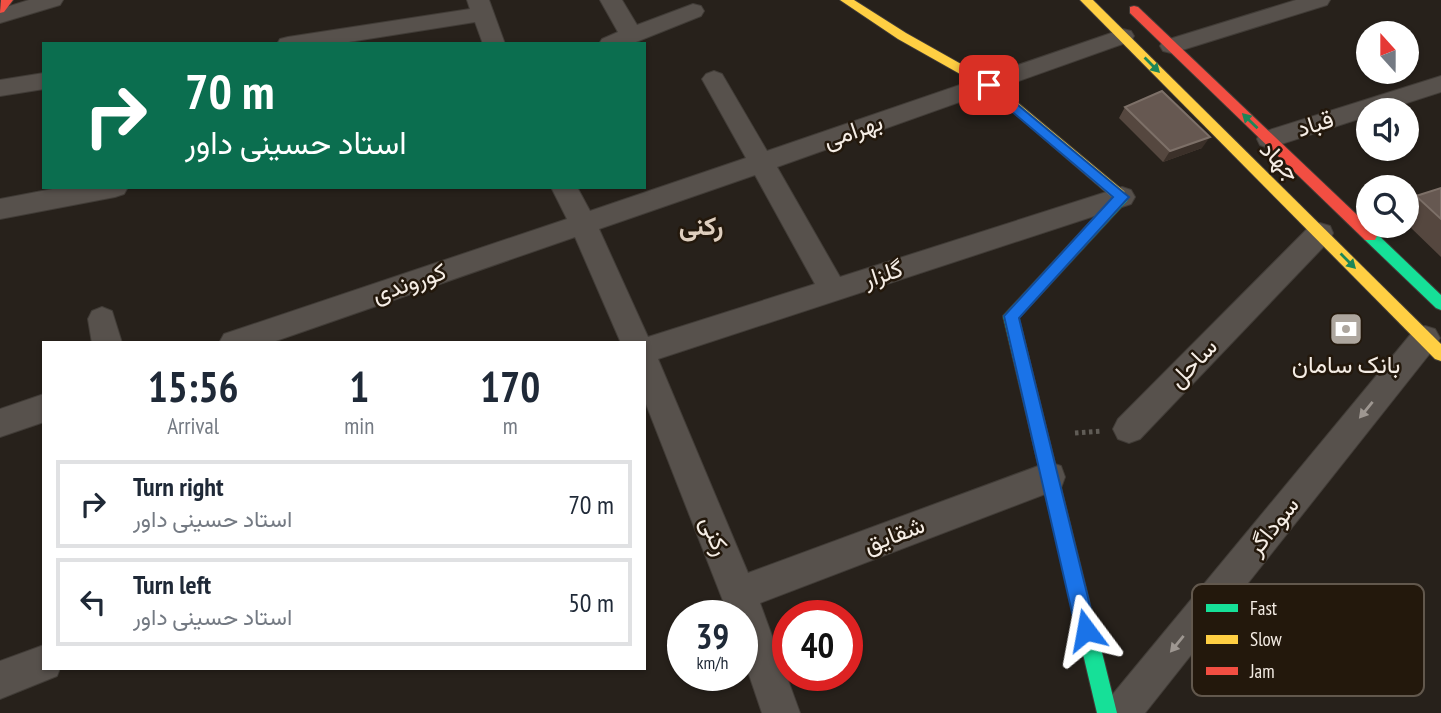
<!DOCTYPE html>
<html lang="en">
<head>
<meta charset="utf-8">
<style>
  :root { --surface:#fff; --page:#f2f2f3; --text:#1f2937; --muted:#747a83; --line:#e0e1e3 }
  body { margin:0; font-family:"PT Sans Narrow",Vazirmatn,sans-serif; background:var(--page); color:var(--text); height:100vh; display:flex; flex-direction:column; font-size:26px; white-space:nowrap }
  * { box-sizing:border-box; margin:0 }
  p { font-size:23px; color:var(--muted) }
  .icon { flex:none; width:38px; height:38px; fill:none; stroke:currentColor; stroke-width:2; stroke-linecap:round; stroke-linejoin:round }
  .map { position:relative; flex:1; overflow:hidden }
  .panel { position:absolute; left:42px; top:341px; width:604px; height:329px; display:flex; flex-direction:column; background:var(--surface); border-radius:0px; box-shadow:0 2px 5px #0004 }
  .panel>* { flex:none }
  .hud { position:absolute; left:42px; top:42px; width:604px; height:147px; border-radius:0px; box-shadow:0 2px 5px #0004; background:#0b6e4f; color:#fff; overflow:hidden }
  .needle { width:46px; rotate:339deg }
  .buttons { position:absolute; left:1356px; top:21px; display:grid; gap:14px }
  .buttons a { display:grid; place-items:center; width:63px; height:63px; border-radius:50%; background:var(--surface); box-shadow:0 2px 5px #0004; font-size:35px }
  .speed { position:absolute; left:667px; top:600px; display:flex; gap:14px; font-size:35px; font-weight:700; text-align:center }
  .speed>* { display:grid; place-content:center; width:91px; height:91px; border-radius:50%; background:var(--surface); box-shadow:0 2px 5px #0004; line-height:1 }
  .speed small { font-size:18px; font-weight:400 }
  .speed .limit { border:10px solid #d22; background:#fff; color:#111 }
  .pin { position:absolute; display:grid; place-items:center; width:60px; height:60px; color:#fff; margin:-30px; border-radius:14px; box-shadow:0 4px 10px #0006 }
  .me { position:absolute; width:77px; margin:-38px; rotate:347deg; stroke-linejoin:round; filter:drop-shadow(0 0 5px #0008) }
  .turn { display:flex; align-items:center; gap:24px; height:147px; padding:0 28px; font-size:32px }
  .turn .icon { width:91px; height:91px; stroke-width:2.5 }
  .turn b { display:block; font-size:49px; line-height:60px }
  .eta { display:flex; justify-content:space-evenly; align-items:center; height:119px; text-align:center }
  .eta b { font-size:42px; font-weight:600; line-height:49px }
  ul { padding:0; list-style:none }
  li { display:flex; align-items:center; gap:21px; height:88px; margin:0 14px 10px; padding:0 14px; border:4px solid var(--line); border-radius:0px }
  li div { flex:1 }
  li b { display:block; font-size:26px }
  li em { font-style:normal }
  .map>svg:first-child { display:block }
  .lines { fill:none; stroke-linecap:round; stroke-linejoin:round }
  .street-casing { stroke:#413c37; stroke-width:2 }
  .fast-casing { stroke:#413c37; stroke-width:2 }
  .slow-casing { stroke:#413c37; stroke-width:2 }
  .jam-casing { stroke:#413c37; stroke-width:2 }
  .path { stroke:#605c56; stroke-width:5; stroke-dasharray:3.5 3.5; stroke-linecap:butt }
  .street { fill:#57514c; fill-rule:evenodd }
  .fast { fill:#16e098; fill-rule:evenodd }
  .slow { fill:#ffcf43; fill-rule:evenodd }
  .jam { fill:#f24e42; fill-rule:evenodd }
  .wall { fill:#55473f }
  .shaded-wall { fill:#3b3029 }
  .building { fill:#665851; stroke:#7d7068; stroke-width:2 }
  .oneway { fill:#1c8659 }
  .oneway2 { fill:#9e9791 }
  .route { fill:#1a73e8; stroke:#114b97; stroke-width:2 }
  .labels { text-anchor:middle; stroke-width:5; stroke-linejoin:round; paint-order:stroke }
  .street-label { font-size:24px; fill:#f5ede5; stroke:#23180c }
  .poi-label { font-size:24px; fill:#f5ede5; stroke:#23180c }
  .neighbourhood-label { font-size:26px; font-weight:bold; fill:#dfcfbf; stroke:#23180c }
  .key { fill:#23180c; stroke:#62584d; stroke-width:2 }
  .key-label { font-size:19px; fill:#f5ede5 }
</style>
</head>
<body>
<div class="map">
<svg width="1441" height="713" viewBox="0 0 1441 713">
  <rect width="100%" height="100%" fill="#27211b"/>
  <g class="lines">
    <defs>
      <g id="street">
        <polygon points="29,0 63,0 60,5 0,23 0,9"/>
        <polygon points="467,0 489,0 505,44 483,44 475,22 336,44 277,44 280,39 288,37 470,9"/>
        <polygon points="600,0 622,0 637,25 693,4 701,6 704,11 701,16 631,44 599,44 602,39 618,32"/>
        <polygon points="1296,0 1330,0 1327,5 1179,51 1171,53 1163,51 1160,46 1163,41"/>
        <path d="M 1123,29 L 1131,31 L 1134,36 L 1131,41 L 777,167 L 840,277 L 1122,187 L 1131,190 L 1135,197 L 1131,204 L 658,359 L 748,573 L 1049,462 L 1061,466 L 1065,477 L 1061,488 L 760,603 L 800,713 L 762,713 L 742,654 L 742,616 L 729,616 L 644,399 L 644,343 L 621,343 L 575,237 L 270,343 L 219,343 L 224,334 L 567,219 L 551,187 L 577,187 L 590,211 L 746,158 L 702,79 L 706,74 L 714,71 L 722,74 L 767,151 ZM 755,175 L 815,284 L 648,337 L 599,229 Z"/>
        <polygon points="44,73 44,89 0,96 0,80"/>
        <polygon points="1441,76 1441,92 1385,110 1368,110 1368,116 1269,148 1260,145 1257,139 1260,133"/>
        <polygon points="63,187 128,187 124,194 115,197 0,219 0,199"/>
        <polygon points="1320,223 1330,226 1333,233 1330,240 1140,439 1129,443 1118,439 1113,429 1118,419 1310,226"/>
        <polygon points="102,307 112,311 122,343 92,343 88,319 92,311"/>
        <polygon points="1425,326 1435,329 1440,338 1435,347 1145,713 1102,713 1108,700 1415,329"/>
        <polygon points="44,394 44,422 0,437 0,409"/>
        <polygon points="44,645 44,668 60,668 57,676 0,699 0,661"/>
      </g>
      <g id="fast">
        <polygon points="1119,190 1129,197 1127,201 1019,318 1117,713 1097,713 1003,316 1113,197 1114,191"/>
        <polygon points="1370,231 1375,232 1441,295 1441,310 1436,308 1365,240 1363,236"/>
      </g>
      <g id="slow">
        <polygon points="840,0 854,0 906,33 993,82 1124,191 1126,195 1124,199 1114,199 985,88 898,39"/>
        <polygon points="1080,0 1093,0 1441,344 1441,361 1435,359"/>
      </g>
      <g id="jam">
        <polygon points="1,0 13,0 4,12 0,13"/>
        <polygon points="1134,6 1138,7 1375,232 1377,236 1375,240 1365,240 1130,13 1130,7"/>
      </g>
    </defs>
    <use href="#street" class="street-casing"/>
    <use href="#fast" class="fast-casing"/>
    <use href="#slow" class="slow-casing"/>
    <use href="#jam" class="jam-casing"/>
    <polyline class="path" points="1075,433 1102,431"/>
    <use href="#street" class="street"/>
    <use href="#fast" class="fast"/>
    <use href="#slow" class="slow"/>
    <use href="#jam" class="jam"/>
  </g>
  <g class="wall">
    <polygon points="1125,107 1202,148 1163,162 1119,118"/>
    <polygon points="1441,188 1441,257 1407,224 1407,205 1416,196"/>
  </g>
  <polygon class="shaded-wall" points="1210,137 1202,148 1163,162 1170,151"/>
  <g class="building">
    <polygon points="1162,91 1210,137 1170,151 1125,107"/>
    <polygon points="1441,188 1441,219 1416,196"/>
  </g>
  <defs><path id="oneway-solid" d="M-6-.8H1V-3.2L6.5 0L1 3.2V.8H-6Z" transform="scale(1.75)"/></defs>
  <g class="oneway">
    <use href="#oneway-solid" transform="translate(1152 65) rotate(45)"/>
    <use href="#oneway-solid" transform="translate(1250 121) rotate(-136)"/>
    <use href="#oneway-solid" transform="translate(1348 261) rotate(45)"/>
  </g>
  <g class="oneway2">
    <use href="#oneway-solid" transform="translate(1366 410) rotate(129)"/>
    <use href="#oneway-solid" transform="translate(1177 644) rotate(129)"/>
  </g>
  <polygon class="route" points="989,81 1129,197 1019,318 1096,630 1093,637 1086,640 1079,637 1076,630 1004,316 1113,197 984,88 983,85"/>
  <defs>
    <symbol id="bank-square" viewBox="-11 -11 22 22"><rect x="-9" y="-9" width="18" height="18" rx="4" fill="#ada69e" stroke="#23180c"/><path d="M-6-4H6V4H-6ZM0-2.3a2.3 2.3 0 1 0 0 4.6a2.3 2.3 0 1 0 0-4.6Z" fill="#fff"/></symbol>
  </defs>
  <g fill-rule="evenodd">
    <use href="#bank-square" x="1327" y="310" width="38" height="38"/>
  </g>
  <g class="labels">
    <g class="street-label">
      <text transform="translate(1315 124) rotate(-18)" y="8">قباد</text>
      <text transform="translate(853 131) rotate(-19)" y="8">بهرامی</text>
      <text transform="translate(1280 161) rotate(45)" y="8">جهاد</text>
      <text transform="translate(883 274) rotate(-18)" y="8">گلزار</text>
      <text transform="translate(409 283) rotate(-19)" y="8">کوروندی</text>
      <text transform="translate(1193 363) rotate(-46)" y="8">ساحل</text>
      <text transform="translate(1273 526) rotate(-51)" y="8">سوداگر</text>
      <text transform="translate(894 535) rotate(-21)" y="8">شقایق</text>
      <text transform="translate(715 536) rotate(68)" y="8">رکنی</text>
    </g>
    <g class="poi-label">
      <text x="1346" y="373">بانک سامان</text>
    </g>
    <g class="neighbourhood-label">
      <text x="701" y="235">رکنی</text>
    </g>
  </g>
  <rect x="1192" y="584" width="232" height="112" rx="10" class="key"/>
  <rect x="1206" y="604" width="32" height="8" fill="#16e098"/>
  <rect x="1206" y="635" width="32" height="9" fill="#ffcf43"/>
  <rect x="1206" y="667" width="32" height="8" fill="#f24e42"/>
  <g class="key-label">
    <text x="1250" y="615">Fast</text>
    <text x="1250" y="646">Slow</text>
    <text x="1250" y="678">Jam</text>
  </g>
</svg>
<div class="buttons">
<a><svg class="needle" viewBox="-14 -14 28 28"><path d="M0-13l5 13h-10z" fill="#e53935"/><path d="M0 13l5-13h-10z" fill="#747a83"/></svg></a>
<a><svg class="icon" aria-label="sound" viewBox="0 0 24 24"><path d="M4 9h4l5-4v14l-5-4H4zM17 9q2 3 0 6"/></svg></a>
<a><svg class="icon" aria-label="search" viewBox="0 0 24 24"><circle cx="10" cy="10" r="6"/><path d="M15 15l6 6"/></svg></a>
</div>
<div class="speed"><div>39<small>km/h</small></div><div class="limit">40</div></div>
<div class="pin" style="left:989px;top:85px;background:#d93025"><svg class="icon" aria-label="arrive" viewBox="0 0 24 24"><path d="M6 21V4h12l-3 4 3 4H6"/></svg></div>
<svg class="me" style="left:1086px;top:630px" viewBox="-20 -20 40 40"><path d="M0-17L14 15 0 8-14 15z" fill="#1a73e8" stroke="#fff" stroke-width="4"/></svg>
<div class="hud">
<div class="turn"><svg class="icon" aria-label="right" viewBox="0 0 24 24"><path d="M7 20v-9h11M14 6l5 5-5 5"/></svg><div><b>70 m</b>استاد حسینی داور</div></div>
</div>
<section class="panel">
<div class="eta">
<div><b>15:56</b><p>Arrival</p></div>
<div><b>1</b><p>min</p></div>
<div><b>170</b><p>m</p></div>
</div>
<ul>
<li><svg class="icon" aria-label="right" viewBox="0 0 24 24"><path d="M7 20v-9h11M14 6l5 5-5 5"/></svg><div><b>Turn right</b><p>استاد حسینی داور</p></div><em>70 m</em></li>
<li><svg class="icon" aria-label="left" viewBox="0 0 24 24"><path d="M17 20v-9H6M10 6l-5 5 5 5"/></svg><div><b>Turn left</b><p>استاد حسینی داور</p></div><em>50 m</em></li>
</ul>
</section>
</div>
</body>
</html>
